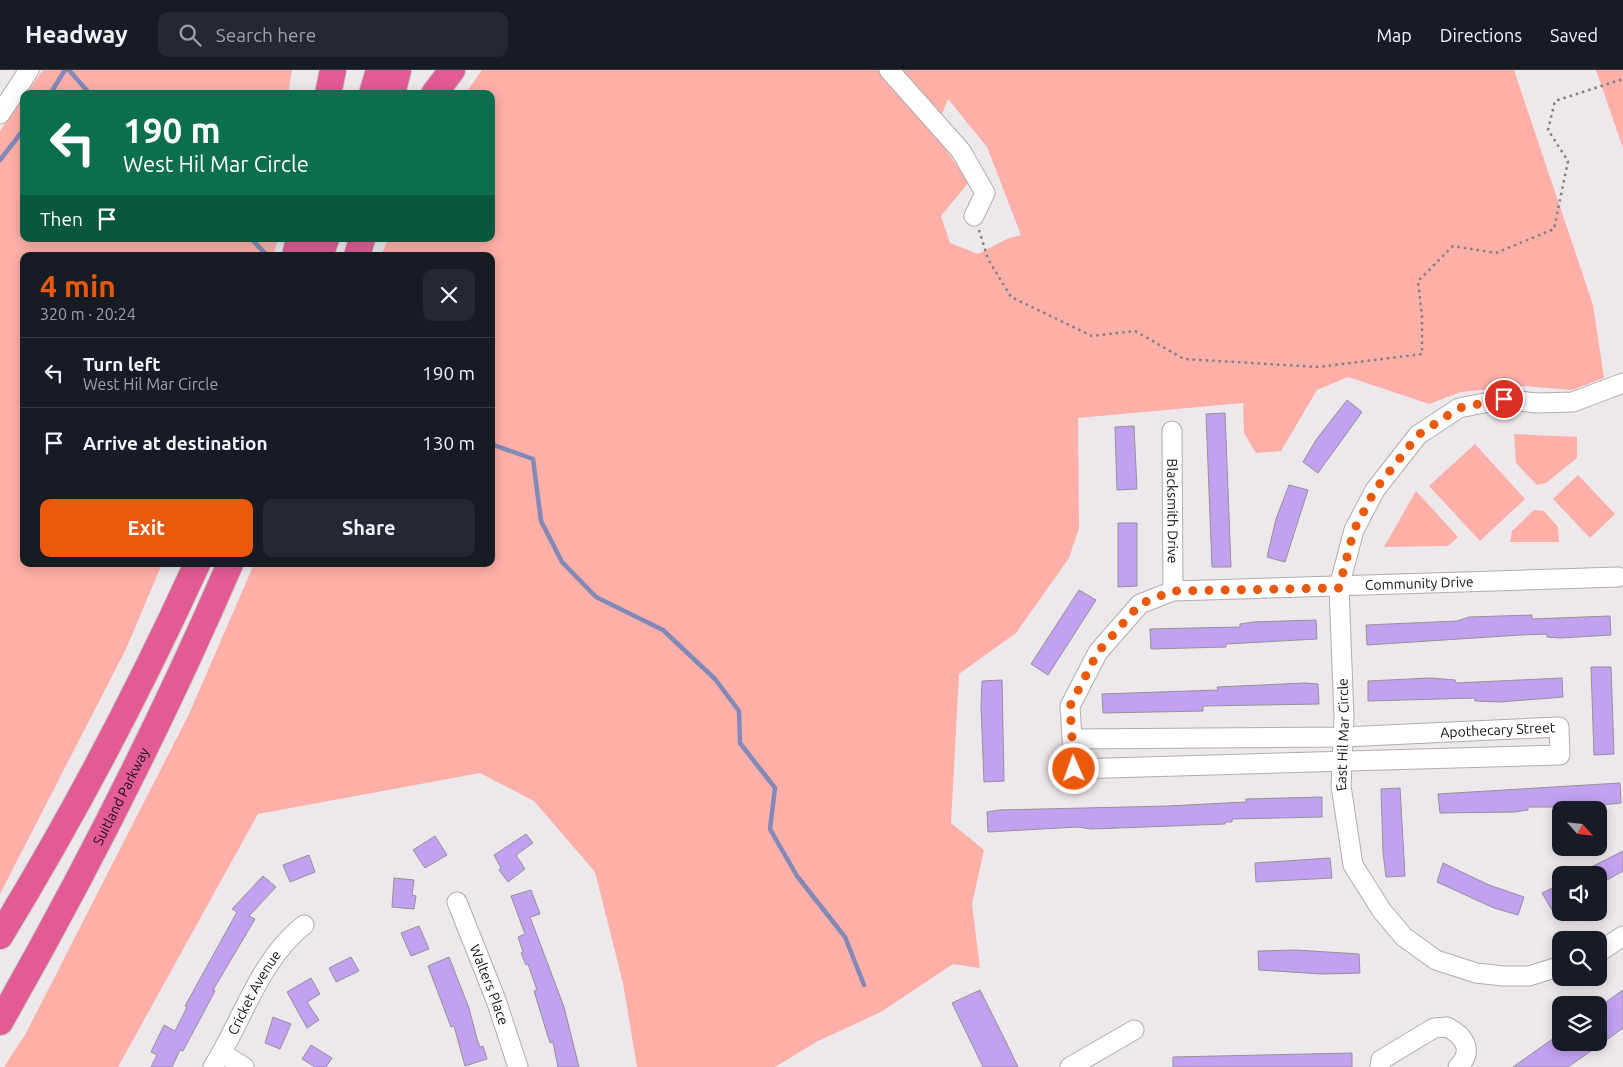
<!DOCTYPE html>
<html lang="en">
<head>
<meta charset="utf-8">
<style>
  :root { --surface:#171b24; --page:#242831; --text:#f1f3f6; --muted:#9ea1a6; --line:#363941; --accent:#ea580c }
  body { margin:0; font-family:Ubuntu,sans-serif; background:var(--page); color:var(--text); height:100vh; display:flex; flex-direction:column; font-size:19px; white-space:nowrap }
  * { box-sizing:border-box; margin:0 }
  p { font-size:16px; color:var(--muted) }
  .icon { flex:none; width:28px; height:28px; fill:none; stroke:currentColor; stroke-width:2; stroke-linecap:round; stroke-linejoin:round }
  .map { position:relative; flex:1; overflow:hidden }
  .panel { position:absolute; left:20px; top:182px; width:475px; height:315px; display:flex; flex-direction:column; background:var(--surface); border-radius:10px; box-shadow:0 2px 12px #0003 }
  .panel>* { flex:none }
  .banner { position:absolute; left:20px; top:20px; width:475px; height:152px; border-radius:10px; box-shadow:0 2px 12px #0003; background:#0b6e4f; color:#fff; overflow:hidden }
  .needle { width:32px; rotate:117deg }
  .tools { position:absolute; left:1552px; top:731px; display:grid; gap:10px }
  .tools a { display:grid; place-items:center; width:55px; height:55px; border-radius:10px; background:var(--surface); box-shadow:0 2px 12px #0003; font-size:25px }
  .pin { position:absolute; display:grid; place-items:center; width:42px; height:42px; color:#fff; margin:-21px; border:2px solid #fff; border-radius:50%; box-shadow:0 1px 5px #0007 }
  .me { position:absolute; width:55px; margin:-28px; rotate:358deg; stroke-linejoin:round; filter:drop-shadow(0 0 4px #0008) }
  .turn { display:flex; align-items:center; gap:18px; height:105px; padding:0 20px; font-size:22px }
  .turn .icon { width:65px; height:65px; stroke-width:2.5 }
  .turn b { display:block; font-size:35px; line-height:42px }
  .then { display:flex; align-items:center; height:48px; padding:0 20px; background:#0003; gap:10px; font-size:19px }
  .round { display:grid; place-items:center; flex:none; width:52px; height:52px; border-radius:10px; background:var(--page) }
  .summary { display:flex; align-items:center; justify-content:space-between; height:85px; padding:0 20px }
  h1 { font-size:30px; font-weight:700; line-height:38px; color:var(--accent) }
  .primary-button { display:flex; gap:10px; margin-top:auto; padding:10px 20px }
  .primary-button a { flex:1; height:58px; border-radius:10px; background:var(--accent); color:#fff; font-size:20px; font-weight:700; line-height:58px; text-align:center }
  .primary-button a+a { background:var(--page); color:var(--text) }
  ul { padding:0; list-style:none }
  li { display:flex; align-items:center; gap:15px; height:70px; padding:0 20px; border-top:1px solid var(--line) }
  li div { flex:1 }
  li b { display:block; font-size:19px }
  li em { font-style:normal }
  header { display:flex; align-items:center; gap:30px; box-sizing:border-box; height:70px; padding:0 25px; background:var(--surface); border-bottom:1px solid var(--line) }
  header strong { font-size:24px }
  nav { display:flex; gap:28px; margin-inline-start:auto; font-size:18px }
  .search { width:350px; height:45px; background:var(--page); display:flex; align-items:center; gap:12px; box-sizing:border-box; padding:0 18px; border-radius:10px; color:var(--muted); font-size:19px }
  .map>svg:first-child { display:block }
  .green { fill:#feafa8; fill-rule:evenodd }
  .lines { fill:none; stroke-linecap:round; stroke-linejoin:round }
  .stream { stroke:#8089b7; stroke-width:4.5 }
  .building { fill:#c3a1f1; stroke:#939296 }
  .minor-casing { stroke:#b1acb0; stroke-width:21 }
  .highway-casing { stroke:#c6c6c6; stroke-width:28 }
  .path { stroke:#827f81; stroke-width:2.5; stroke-dasharray:2.5 4; stroke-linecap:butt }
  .minor { stroke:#fff; stroke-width:19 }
  .highway { stroke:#e35b93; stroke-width:26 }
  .route { stroke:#ea580c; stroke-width:9; stroke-dasharray:0 16.2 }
  .labels { text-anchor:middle; stroke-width:5; stroke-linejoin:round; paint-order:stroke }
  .street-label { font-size:14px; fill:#111011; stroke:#ede8ec }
</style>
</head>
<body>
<header>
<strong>Headway</strong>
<div class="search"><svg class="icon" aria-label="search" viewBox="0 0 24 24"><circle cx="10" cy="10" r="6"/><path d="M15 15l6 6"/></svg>Search here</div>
<nav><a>Map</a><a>Directions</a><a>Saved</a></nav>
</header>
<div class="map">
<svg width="1623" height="997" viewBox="0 0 1623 997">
  <rect width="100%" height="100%" fill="#ede8ec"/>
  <g class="green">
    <polygon points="43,0 292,0 288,24 26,24"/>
    <path d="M 482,0 L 1514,0 L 1593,235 L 1604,308 L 1572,320 L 1523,316 L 1461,322 L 1429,334 L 1348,307 L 1317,320 L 1281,381 L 1256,383 L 1244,363 L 1243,333 L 1078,348 L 1079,458 L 1069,488 L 1016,563 L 959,604 L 951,753 L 984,780 L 972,834 L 980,898 L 953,894 L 881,942 L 816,972 L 775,997 L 637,997 L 623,913 L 595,802 L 534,731 L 480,703 L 258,744 L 118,997 L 4,997 L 26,963 L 189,644 L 254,494 L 491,494 L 491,186 L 381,186 L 388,169 L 491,169 L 491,24 L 465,24 ZM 948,29 L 987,77 L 1021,165 L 1007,169 L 978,184 L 950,173 L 941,146 L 969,112 L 934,64 Z"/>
    <polygon points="1596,0 1623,0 1623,78"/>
    <polygon points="24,27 24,169 278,169 273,186 24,186 24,494 162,494 126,579 0,824 0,61"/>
    <polygon points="1514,364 1577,367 1577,388 1546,413 1537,415 1516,393"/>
    <polygon points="1475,374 1525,429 1480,471 1429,416"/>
    <polygon points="1578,405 1615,444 1590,468 1553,429"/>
    <polygon points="1416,421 1458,467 1448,476 1384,477"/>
    <polygon points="1534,440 1544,441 1558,457 1559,472 1510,472 1512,461"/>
  </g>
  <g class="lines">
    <g class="stream">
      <polyline points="69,0 90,24"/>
      <polyline points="50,24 65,0"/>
      <polyline points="0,90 24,59"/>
      <polyline points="251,169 268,186"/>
      <polyline points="491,374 533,389 541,451 562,492 596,527 663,560 715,609 739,641 740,673 775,718 770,759 797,806 845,867 864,915"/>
    </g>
  </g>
  <g class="building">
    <polygon points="1347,330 1362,342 1318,403 1303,392 1316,370"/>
    <polygon points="1225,343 1231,497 1212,497 1206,344"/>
    <polygon points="1134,356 1137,419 1117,420 1115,357"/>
    <polygon points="1289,415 1308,420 1285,492 1267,487 1276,449"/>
    <polygon points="1118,453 1137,453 1137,516 1118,517"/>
    <polygon points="1079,520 1096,530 1048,605 1031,594"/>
    <polygon points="1532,545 1532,549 1610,546 1611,565 1560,568 1547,567 1547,564 1520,565 1367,575 1366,555 1457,551 1469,547"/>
    <polygon points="1316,550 1317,569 1226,574 1226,577 1151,579 1150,559 1240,557 1240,554 1253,552"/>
    <polygon points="1591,597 1611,597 1614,684 1594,685"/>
    <polygon points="1430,608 1455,610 1456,613 1562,608 1563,627 1500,632 1475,631 1475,628 1368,631 1368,611"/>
    <polygon points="1002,610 1004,711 984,712 981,636 982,611"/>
    <polygon points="1305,613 1318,614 1319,634 1203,636 1203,641 1103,643 1102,624 1218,620 1217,617"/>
    <polygon points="1620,713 1621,733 1583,737 1528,737 1528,740 1515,742 1440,743 1438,724"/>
    <polygon points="1400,718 1405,806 1386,807 1383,782 1381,719"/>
    <polygon points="1322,727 1322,747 1232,749 1232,752 1225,752 1225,754 1091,759 1078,757 988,762 987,742 1000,740 1168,736 1246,732 1246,729"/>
    <polygon points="526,764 533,773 516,785 525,799 508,812 499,800 501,798 494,785"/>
    <polygon points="435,766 447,785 425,798 413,780"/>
    <polygon points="1623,781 1623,801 1607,810 1599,814 1599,805 1575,805"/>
    <polygon points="309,785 315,802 290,812 283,795"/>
    <polygon points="1330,788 1332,808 1256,812 1255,793"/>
    <polygon points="1443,793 1489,815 1524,827 1518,845 1494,838 1437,812"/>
    <polygon points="263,806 276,817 249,846 255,849 213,920 215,921 183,981 180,980 172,997 151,997 157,985 151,982 164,955 175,961 187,937 185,936 237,842 232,839"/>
    <polygon points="394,808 414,810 412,825 416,826 414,839 392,837"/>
    <polygon points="1561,814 1561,835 1552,840 1542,823"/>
    <polygon points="531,820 540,844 530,847 564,937 579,997 558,997 553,972 550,973 534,921 537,920 528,894 526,895 521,883 523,882 518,867 525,864 511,826"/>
    <polygon points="419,856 429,879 411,886 401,863"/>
    <polygon points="1296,880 1359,884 1360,903 1322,904 1259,900 1258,881"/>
    <polygon points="351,887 359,901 336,912 329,898"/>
    <polygon points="449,887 469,938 477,969 480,977 483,976 487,989 465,996 454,956 451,957 428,896"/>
    <polygon points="311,908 320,924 307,932 319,950 307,958 287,922"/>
    <polygon points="980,920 1006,972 1018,997 983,997 952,933"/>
    <polygon points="1623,920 1623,958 1601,974 1568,997 1513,997 1561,963 1561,972 1599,972 1599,937"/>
    <polygon points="273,947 291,954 280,979 265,973"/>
    <polygon points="311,975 332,988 326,997 315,997 302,989"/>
    <polygon points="1352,983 1352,997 1173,997 1173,987"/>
  </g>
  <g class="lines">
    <defs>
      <g id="minor">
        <polyline points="889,0 961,81 985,123 974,146"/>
        <polyline points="0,44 29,0"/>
        <path id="s1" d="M 1172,361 L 1173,521"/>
        <path id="s2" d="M 1073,669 L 1343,667 L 1559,657 L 1560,685 L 1074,699 L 1070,636 L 1098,582 L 1140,534 L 1173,521 L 1618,507"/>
        <path id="s3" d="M 457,832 L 496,930 L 518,997"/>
        <polyline points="1599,882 1623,866"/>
        <path id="s4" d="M 1561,896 L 1529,906 L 1503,906 L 1476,903 L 1436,890 L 1404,867 L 1382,841 L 1353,795 L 1341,716 L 1344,648 L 1339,517 L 1354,460 L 1375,420 L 1418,365 L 1459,338 L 1504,329 L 1536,333 L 1573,332 L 1623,313"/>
        <polyline points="222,983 244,997"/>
        <path id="s5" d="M 213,997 C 243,950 259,890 304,855"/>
        <polyline points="1070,997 1134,960"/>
        <path d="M 1380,997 L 1381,990 L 1434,958 L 1447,957 C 1465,966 1474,981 1458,997"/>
      </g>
      <g id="highway">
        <polyline points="328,24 333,0"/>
        <polyline points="372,24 379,0"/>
        <polyline points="392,24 398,0"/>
        <polyline points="434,24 452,0"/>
        <polyline points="295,186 299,169"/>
        <polyline points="320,186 326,169"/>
        <polyline points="357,186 362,169"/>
        <path d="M 0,866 C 73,746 139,621 197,494"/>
        <path id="s6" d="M 0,952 C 85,803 162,651 230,494"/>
      </g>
    </defs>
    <use href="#minor" class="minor-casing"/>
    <use href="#highway" class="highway-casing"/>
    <polyline class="path" points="979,160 988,189 1011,227 1092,266 1135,261 1184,289 1318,297 1422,284 1422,246 1418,211 1453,176 1496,183 1554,159 1568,91 1548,60 1555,31 1623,9"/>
    <use href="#minor" class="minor"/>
    <use href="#highway" class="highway"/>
  </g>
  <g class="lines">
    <polyline class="route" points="1074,699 1070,636 1098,582 1140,534 1173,521 1339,518 1354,460 1375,420 1418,365 1459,338 1504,329"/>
  </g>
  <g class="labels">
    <g class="street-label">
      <text dy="5" stroke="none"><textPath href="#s1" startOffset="80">Blacksmith Drive</textPath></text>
      <text dy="5" stroke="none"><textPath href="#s2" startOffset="1470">Community Drive</textPath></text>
      <text dy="5" stroke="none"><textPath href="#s2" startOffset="425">Apothecary Street</textPath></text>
      <text dy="5" stroke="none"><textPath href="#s4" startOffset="388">East Hil Mar Circle</textPath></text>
      <text dy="5" stroke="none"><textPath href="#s6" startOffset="256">Suitland Parkway</textPath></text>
      <text dy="5" stroke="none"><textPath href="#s3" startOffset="89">Walters Place</textPath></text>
      <text dy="5" stroke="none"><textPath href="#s5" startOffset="85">Cricket Avenue</textPath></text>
    </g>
  </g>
</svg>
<div class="tools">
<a><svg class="needle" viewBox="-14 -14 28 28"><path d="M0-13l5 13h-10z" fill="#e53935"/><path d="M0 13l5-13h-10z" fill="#9ea1a6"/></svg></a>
<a><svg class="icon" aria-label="sound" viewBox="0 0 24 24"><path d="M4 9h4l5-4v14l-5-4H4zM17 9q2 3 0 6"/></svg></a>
<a><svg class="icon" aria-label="search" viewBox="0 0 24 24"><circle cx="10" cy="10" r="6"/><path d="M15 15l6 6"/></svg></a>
<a><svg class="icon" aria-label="layers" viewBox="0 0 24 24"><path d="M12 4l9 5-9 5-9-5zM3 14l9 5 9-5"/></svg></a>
</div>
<div class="pin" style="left:1504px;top:329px;background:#d93025"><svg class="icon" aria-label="arrive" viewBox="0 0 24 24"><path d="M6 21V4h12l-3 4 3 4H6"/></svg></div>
<svg class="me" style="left:1074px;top:699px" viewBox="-20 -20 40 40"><circle r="17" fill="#ea580c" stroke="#fff" stroke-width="3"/><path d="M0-11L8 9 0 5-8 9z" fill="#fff"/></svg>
<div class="banner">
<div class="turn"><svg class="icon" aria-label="left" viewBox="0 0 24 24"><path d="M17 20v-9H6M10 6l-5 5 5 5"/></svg><div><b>190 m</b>West Hil Mar Circle</div></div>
<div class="then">Then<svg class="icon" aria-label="arrive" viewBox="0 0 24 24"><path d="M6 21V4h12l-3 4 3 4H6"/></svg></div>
</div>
<section class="panel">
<div class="summary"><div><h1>4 min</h1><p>320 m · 20:24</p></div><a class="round"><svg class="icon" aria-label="close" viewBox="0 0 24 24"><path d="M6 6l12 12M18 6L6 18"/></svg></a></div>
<ul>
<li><svg class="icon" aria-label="left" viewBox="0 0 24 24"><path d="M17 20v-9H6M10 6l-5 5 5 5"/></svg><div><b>Turn left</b><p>West Hil Mar Circle</p></div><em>190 m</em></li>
<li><svg class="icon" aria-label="arrive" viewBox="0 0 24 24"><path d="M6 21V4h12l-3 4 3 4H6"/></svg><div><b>Arrive at destination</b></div><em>130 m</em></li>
</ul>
<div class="primary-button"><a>Exit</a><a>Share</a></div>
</section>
</div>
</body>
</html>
